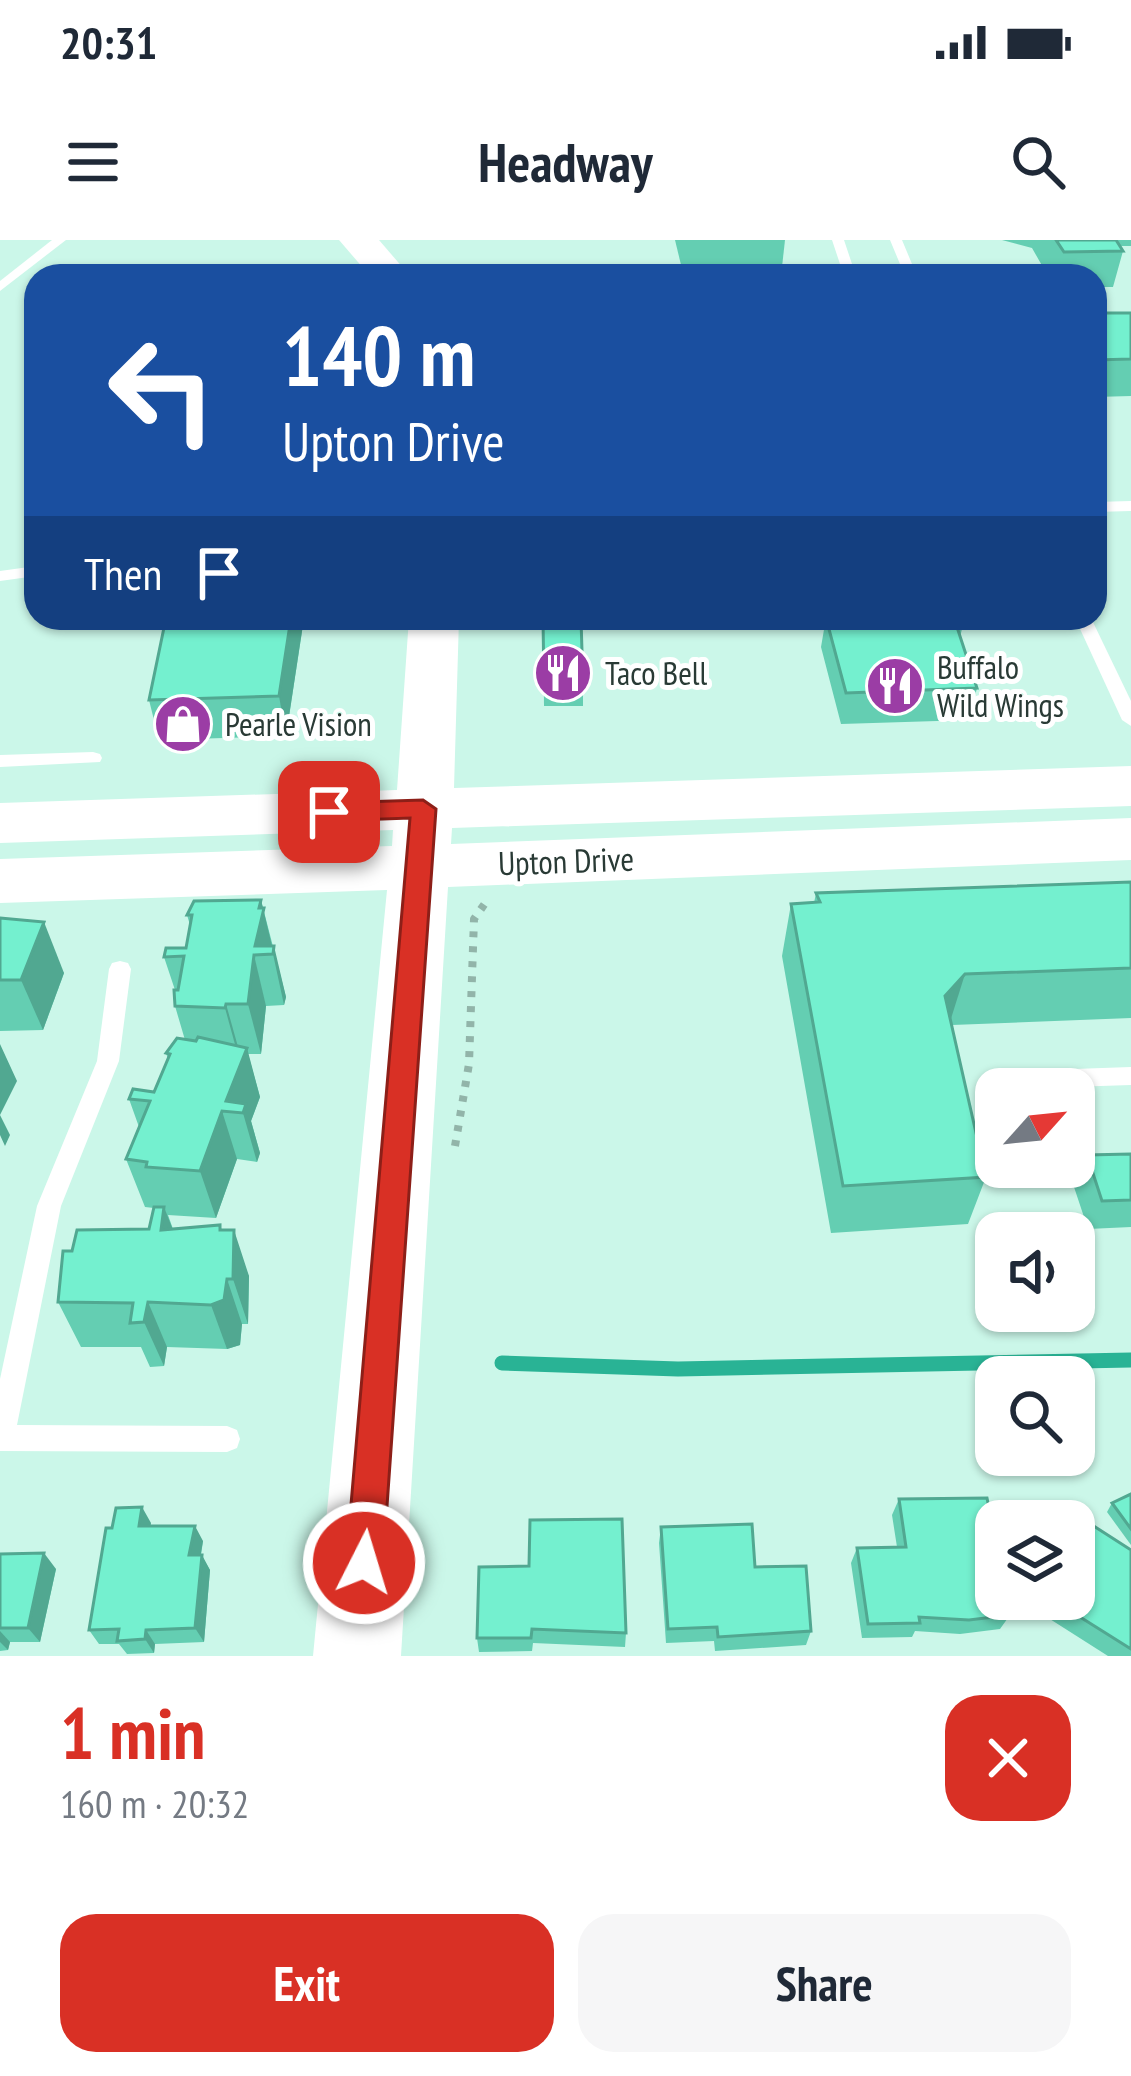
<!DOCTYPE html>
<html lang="en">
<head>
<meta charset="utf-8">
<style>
  :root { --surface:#fff; --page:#f6f6f7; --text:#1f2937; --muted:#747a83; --accent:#d93025 }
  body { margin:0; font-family:"PT Sans Narrow",sans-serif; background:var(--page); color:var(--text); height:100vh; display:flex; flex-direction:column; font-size:45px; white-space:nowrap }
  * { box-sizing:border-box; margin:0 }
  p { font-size:39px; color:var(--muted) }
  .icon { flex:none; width:66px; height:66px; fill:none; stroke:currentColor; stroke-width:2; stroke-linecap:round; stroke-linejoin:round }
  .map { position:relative; height:1416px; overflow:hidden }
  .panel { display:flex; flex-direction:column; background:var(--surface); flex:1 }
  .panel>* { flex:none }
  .hud { position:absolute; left:24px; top:24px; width:1083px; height:366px; border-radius:36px; box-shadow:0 3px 9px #0004; background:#1a4fa0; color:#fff; overflow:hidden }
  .needle { width:78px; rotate:63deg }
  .tools { position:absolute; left:975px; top:828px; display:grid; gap:24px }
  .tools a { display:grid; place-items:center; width:120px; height:120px; border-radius:24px; background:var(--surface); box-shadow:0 3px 9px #0004; font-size:60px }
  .pin { position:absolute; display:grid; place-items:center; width:102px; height:102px; color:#fff; margin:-51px; border-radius:24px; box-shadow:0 6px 18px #0006 }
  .me { position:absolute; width:132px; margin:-66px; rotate:5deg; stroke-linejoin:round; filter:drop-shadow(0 0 9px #0008) }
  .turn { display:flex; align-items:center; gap:42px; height:252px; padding:0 60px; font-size:54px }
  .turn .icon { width:156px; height:156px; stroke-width:2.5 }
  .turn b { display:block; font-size:84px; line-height:102px }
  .then { display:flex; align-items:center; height:114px; padding:0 60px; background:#0003; gap:24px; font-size:45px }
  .round { display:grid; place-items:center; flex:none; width:126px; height:126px; border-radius:36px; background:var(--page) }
  .overview { display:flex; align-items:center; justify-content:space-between; height:204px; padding:0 60px }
  h1 { font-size:72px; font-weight:700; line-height:90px; color:var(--accent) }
  .cta { display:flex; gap:24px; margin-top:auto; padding:24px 60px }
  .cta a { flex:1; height:138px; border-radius:36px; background:var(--accent); color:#fff; font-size:48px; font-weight:700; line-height:138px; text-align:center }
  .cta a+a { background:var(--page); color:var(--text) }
  .status { display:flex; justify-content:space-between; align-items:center; height:84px; padding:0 60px; background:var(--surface); direction:ltr }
  .status svg { height:33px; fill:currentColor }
  header { display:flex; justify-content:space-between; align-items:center; height:156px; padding:0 60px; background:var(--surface); font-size:54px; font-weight:700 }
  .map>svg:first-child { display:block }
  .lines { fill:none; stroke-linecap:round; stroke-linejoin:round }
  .stream { stroke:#29b395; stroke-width:15 }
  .path { stroke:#92b4a9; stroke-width:8; stroke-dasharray:6 9; stroke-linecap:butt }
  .lane { fill:#fff; fill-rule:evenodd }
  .secondary { fill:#fff; fill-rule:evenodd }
  .wall { fill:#64ceb2 }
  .shaded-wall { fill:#51a891 }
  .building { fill:#74f0cf; stroke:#51a891; stroke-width:3 }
  .route { fill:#d93025; stroke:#8d1f18; stroke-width:3 }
  .labels { text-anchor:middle; stroke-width:10; stroke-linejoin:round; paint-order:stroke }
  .poi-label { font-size:33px; fill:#293a35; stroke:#fff; text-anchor:start }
  .street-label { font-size:33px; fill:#293a35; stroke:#fff }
</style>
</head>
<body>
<div class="status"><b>20:31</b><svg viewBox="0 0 49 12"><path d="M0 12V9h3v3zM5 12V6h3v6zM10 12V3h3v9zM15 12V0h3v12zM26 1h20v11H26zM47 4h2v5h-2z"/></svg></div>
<header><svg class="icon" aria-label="menu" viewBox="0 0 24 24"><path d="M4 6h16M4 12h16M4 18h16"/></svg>Headway<svg class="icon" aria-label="search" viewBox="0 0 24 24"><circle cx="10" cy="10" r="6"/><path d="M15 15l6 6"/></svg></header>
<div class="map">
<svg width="1131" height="1416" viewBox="0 0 1131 1416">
  <rect width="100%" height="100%" fill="#cbf7e9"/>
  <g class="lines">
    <polyline class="stream" points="502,1123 678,1129 1131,1120"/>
    <polyline class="path" points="455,906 469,824 474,679 486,662"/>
    <g class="lane">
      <polygon points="52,0 66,0 0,51 0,41"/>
      <polygon points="832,0 844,0 856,36 844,36"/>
      <polygon points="890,0 902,0 917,36 905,36"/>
      <polygon points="1131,261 1131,271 1095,272 1095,262"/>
      <polygon points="36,326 36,336 0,341 0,331"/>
      <polygon points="1075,378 1091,378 1131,461 1131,486 1122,480"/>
      <polygon points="93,512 100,514 102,518 100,522 0,527 0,515"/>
      <polygon points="120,721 128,723 131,729 119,821 61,966 17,1185 227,1186 237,1190 240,1199 237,1208 227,1212 0,1211 0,1139 37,966 97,821 109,729 112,723"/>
      <polygon points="1131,827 1131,845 1007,849 1003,840 1006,834 1014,831"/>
      <polygon points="1074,917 1131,917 1131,937 1045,937 1037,934 1033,927 1074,927"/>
    </g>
    <g class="secondary">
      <polygon points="339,0 379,0 410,36 370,36"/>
      <polygon points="409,378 459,378 454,548 1131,526 1131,566 452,588 451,604 1131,578 1131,620 448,647 401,1416 313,1416 387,650 0,663 0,619 392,606 393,590 0,603 0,563 397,550"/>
    </g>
  </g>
  <g class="wall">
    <polygon points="675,0 785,0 782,27 682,29"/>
    <polygon points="1002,0 1131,0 1131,6 1120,6 1123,11 1113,47 1095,47 1095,36 1048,36 1032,8"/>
    <polygon points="1095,73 1131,73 1131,156 1095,157"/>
    <polygon points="304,378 286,496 159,500 149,460"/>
    <polygon points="826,378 964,381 960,397 977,448 969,480 841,484 821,407"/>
    <polygon points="543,379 583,444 583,466 544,466"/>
    <polygon points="1131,642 1131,778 952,785 986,937 968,984 831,993 782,716 791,664 814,663 816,653"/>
    <polygon points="261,660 286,757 284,765 266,766 261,814 248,814 260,857 251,881 260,913 257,922 237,919 216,978 168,975 173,989 222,990 249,1036 248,1084 242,1084 240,1105 227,1109 167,1107 164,1126 150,1127 141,1107 81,1107 58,1062 72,1011 149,989 154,968 145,967 126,919 139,887 129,859 154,852 168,819 166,813 185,800 175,766 175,750 164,717 186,708 190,685 187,675"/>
    <polygon points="0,678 64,733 43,790 0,791"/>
    <polygon points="1131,914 1131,987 1088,989 1073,944 1087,915"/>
    <polygon points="1131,1254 1131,1305 1107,1272 1112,1263"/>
    <polygon points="899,1259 1010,1375 1000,1389 960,1394 915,1391 912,1397 862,1398 851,1323 857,1308 897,1307 892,1275"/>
    <polygon points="151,1283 150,1286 203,1301 201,1315 210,1330 204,1402 155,1404 154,1413 127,1414 119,1404 99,1404 89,1390"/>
    <polygon points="1089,1283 1131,1310 1131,1416 1108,1416 1042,1374 1049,1359 1074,1359 1074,1306"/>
    <polygon points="661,1287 755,1327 811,1391 806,1405 715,1411 714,1401 666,1403 659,1303"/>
    <polygon points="0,1314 56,1329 40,1402 10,1402 8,1410 0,1411"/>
    <polygon points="479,1327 626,1393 625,1407 533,1403 532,1411 479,1412 477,1398"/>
  </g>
  <g class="shaded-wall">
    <polygon points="291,378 304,378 286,496 279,456"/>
    <polygon points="261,660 273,710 274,706 286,757 284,765 273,714 255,706"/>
    <polygon points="44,682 64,733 43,790 21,740"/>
    <polygon points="254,715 266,766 261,814 248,764"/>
    <polygon points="965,734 949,785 945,756"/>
    <polygon points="226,764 240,814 239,819 225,768"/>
    <polygon points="0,804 17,841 0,875 10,895 5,906 0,895"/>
    <polygon points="247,808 260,857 251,881 260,913 257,922 243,873 226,861"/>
    <polygon points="222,871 237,919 216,978 200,931"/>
    <polygon points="164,967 182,1013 161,990"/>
    <polygon points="220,985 233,1024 234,990 249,1036 248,1084 233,1039 220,990"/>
    <polygon points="227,1039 242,1084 240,1105 227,1109 211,1065"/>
    <polygon points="148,1062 167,1107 164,1126 144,1082"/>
    <polygon points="142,1267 151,1283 148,1302 139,1286"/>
    <polygon points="195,1286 203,1301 198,1330 189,1315"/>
    <polygon points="44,1313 56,1329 40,1402 28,1388"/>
    <polygon points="202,1315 210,1330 204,1402 195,1388"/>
    <polygon points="146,1390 155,1404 154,1413 145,1399"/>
    <polygon points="0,1391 10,1402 8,1410 0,1402"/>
  </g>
  <g class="building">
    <polygon points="1056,0 1116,0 1123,11 1064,12"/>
    <polygon points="1095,73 1131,73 1131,119 1095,120"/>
    <polygon points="166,378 291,378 279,456 149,460"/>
    <polygon points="826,378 963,378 964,381 955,381 977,448 846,453"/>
    <polygon points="543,379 581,379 583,444 544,444"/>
    <polygon points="1131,642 1131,728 965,734 945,756 986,937 843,946 791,664 820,662 816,653"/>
    <polygon points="261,660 259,668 264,668 255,706 274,706 273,714 254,715 248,764 226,764 225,768 175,766 174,750 178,750 184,716 164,717 166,708 186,708 192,675 187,675 194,661"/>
    <polygon points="0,678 44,682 21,740 0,740"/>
    <polygon points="198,797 247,808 226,861 246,864 243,873 222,871 200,931 146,927 147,922 126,919 150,861 129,859 133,849 154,852 170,814 166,813 177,798 196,801"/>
    <polygon points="1131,914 1131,960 1102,961 1087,915"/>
    <polygon points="154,967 164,967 161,990 220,985 220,990 234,990 233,1039 227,1039 224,1060 211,1065 148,1062 144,1082 130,1083 133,1063 58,1062 63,1011 72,1011 77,990 149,989"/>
    <polygon points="1131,1254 1131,1289 1112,1263"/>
    <polygon points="987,1258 996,1303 996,1359 1007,1359 1010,1375 969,1380 919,1377 920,1383 868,1384 857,1308 906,1307 899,1259"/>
    <polygon points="142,1267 139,1286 195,1286 189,1315 202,1315 195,1388 146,1390 145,1399 117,1401 119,1389 89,1390 106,1288 112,1288 116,1268"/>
    <polygon points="622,1279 626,1393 532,1389 531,1398 477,1398 479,1327 529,1326 530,1280"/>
    <polygon points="1089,1283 1131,1310 1131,1409 1053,1360 1074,1359 1074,1315"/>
    <polygon points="752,1284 755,1327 806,1326 811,1391 718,1397 717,1387 668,1389 661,1287"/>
    <polygon points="44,1313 28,1388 0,1388 0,1314"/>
  </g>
  <polygon class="route" points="423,560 436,569 383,1323 378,1336 364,1342 351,1336 346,1323 410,578 329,581 317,572 329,563"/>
  <defs>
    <symbol id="restaurant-disc" viewBox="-11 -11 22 22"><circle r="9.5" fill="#9b3da5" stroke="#fff"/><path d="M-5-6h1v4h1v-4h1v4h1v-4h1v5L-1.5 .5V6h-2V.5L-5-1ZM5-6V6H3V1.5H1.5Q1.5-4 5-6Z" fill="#fff"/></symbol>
    <symbol id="shop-disc" viewBox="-11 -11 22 22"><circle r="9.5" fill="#9b3da5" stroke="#fff"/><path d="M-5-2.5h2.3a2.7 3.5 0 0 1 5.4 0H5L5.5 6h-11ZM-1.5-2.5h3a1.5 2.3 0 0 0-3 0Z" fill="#fff"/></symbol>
  </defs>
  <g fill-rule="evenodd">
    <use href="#restaurant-disc" x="530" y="400" width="66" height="66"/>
    <use href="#restaurant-disc" x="862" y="413" width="66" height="66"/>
    <use href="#shop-disc" x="150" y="451" width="66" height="66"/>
  </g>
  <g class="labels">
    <g class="poi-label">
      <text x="937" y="439">Buffalo<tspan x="937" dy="38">Wild Wings</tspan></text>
      <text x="605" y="445">Taco Bell</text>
      <text x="225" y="496">Pearle Vision</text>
    </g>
    <g class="street-label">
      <text transform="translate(566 621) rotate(-2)" y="12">Upton Drive</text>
    </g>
  </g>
</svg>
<div class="tools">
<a><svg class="needle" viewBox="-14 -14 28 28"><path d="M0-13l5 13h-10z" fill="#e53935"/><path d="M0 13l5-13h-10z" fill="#747a83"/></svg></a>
<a><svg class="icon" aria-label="sound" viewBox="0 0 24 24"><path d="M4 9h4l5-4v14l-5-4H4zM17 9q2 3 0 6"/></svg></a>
<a><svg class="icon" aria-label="search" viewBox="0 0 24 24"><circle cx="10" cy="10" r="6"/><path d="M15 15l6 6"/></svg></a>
<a><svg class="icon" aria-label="layers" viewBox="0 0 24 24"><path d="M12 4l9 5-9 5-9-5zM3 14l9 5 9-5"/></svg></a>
</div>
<div class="pin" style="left:329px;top:572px;background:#d93025"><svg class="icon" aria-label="arrive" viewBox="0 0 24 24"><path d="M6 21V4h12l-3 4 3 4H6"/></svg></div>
<svg class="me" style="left:364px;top:1323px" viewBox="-20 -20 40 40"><circle r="17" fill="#d93025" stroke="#fff" stroke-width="3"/><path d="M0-11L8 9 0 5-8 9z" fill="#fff"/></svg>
<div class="hud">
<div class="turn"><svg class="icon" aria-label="left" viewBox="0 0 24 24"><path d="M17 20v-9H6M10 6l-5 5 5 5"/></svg><div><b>140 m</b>Upton Drive</div></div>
<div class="then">Then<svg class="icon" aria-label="arrive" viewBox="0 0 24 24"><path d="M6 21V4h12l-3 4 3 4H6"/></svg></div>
</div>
</div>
<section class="panel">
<div class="overview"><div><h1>1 min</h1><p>160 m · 20:32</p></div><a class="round" style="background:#d93025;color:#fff"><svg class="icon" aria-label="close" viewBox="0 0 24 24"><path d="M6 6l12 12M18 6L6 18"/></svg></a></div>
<div class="cta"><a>Exit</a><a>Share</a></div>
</section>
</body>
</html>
